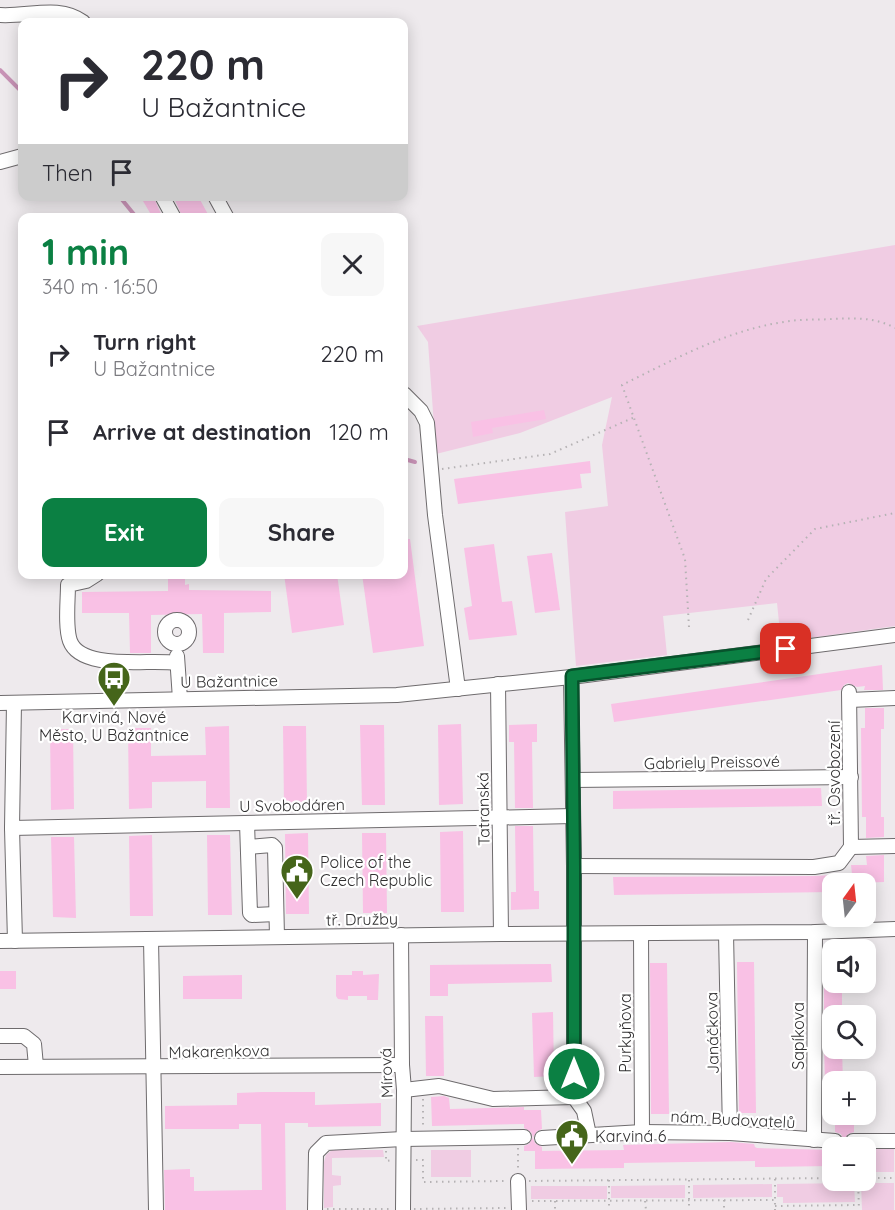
<!DOCTYPE html>
<html lang="en">
<head>
<meta charset="utf-8">
<style>
  :root { --surface:#fff; --page:#f7f7f7; --text:#2b2b33; --muted:#7c7c81; --accent:#0b8043 }
  body { margin:0; font-family:Quicksand,sans-serif; background:var(--page); color:var(--text); height:100vh; display:flex; flex-direction:column; font-size:22px; white-space:nowrap }
  * { box-sizing:border-box; margin:0 }
  p { font-size:20px; color:var(--muted) }
  .icon { flex:none; width:33px; height:33px; fill:none; stroke:currentColor; stroke-width:2; stroke-linecap:round; stroke-linejoin:round }
  .map { position:relative; flex:1; overflow:hidden }
  .panel { position:absolute; left:18px; top:213px; width:390px; height:366px; display:flex; flex-direction:column; background:var(--surface); border-radius:12px; box-shadow:0 3px 15px #0003 }
  .panel>* { flex:none }
  .banner { position:absolute; left:18px; top:18px; width:390px; height:183px; border-radius:12px; box-shadow:0 3px 15px #0003; background:#fff; color:var(--text); overflow:hidden }
  .needle { width:39px; rotate:15deg }
  .fabs { position:absolute; left:822px; top:873px; display:grid; gap:12px }
  .fabs a { display:grid; place-items:center; width:54px; height:54px; border-radius:12px; background:var(--surface); box-shadow:0 3px 15px #0003; font-size:30px }
  .pin { position:absolute; display:grid; place-items:center; width:51px; height:51px; color:#fff; margin:-26px; border-radius:12px; box-shadow:0 3px 9px #0006 }
  .me { position:absolute; width:66px; margin:-33px; rotate:0deg; stroke-linejoin:round; filter:drop-shadow(0 0 4px #0008) }
  .turn { display:flex; align-items:center; gap:21px; height:126px; padding:0 24px; font-size:27px }
  .turn .icon { width:78px; height:78px; stroke-width:2.5 }
  .turn b { display:block; font-size:42px; line-height:51px }
  .then { display:flex; align-items:center; height:57px; padding:0 24px; background:#0003; gap:12px; font-size:22px }
  .round { display:grid; place-items:center; flex:none; width:63px; height:63px; border-radius:12px; background:var(--page) }
  .head { display:flex; align-items:center; justify-content:space-between; height:102px; padding:0 24px }
  h1 { font-size:36px; font-weight:700; line-height:45px; color:var(--accent) }
  .primary-button { display:flex; gap:12px; margin-top:auto; padding:12px 24px }
  .primary-button a { flex:1; height:69px; border-radius:12px; background:var(--accent); color:#fff; font-size:24px; font-weight:700; line-height:69px; text-align:center }
  .primary-button a+a { background:var(--page); color:var(--text) }
  ul { padding:0; list-style:none }
  li { display:flex; align-items:center; gap:18px; height:78px; padding:0 24px }
  li div { flex:1 }
  li b { display:block; font-size:22px }
  li em { font-style:normal }
  .map>svg:first-child { display:block }
  .green { fill:#f0cce3 }
  .lines { fill:none; stroke-linecap:round; stroke-linejoin:round }
  .stream { stroke:#c893b6; stroke-width:4 }
  .building { fill:#f9c1e5 }
  .minor-casing { stroke:#6e6b6d; stroke-width:16 }
  .path { stroke:#b5b2b4; stroke-width:2; stroke-dasharray:1.5 4.5; stroke-linecap:butt }
  .minor { stroke:#fff; stroke-width:14 }
  .route-casing { stroke:#07532c; stroke-width:15 }
  .route { stroke:#0b8043; stroke-width:10 }
  .labels { text-anchor:middle; stroke-width:4.5; stroke-linejoin:round; paint-order:stroke }
  .street-label { font-size:16px; fill:#313031; stroke:#fff }
  .poi-label { font-size:16px; fill:#313031; stroke:#fff; text-anchor:start }
</style>
</head>
<body>
<div class="map">
<svg width="895" height="1210" viewBox="0 0 895 1210">
  <rect width="100%" height="100%" fill="#eeeaed"/>
  <g class="green">
    <polygon points="895,245 895,626 781,642 777,603 663,616 667,655 576,666 565,512 608,506 602,445 612,397 520,433 436,454 428,342 417,326"/>
    <polygon points="894,1146 894,1172 866,1172 866,1148"/>
    <polygon points="332,1150 383,1150 384,1157 332,1158 332,1175 341,1176 341,1185 333,1186 333,1207 324,1208 324,1162 326,1155"/>
    <rect x="431" y="1150" width="40" height="27"/>
    <polygon points="854,1183 855,1202 783,1203 783,1197 777,1197 777,1184"/>
    <polygon points="861,1183 894,1183 894,1210 862,1210"/>
    <polygon points="772,1184 772,1197 693,1198 693,1185"/>
    <polygon points="685,1185 685,1198 611,1198 611,1186"/>
    <rect x="531" y="1186" width="76" height="13"/>
  </g>
  <g class="lines">
    <g class="stream">
      <polyline points="0,70 22,92"/>
      <polyline points="119,196 137,218"/>
      <polyline points="404,459 415,462"/>
    </g>
  </g>
  <g class="building">
    <polygon points="140,196 153,196 163,218 153,218"/>
    <polygon points="173,196 198,196 210,218 183,218"/>
    <polygon points="544,410 546,419 492,428 493,433 473,437 471,422"/>
    <polygon points="590,461 591,473 580,474 582,488 458,504 454,479"/>
    <polygon points="404,539 410,539 424,646 373,653 362,574 404,574"/>
    <polygon points="494,544 502,602 512,601 517,635 469,640 464,608 472,606 464,548"/>
    <polygon points="552,553 560,610 535,613 527,556"/>
    <polygon points="168,574 185,574 185,585 189,584 189,590 271,591 271,612 224,613 224,653 203,653 202,614 151,615 151,653 130,653 129,613 82,613 82,592 168,591"/>
    <polygon points="284,574 337,574 344,625 292,633"/>
    <polygon points="882,665 883,690 864,690 865,686 857,687 848,683 844,685 841,690 614,722 611,704"/>
    <polygon points="865,708 884,708 884,729 881,729 881,817 884,817 884,837 866,838 866,817 862,817 861,728 865,728"/>
    <polygon points="461,724 463,804 439,805 438,725"/>
    <polygon points="537,724 537,742 532,742 533,808 515,808 514,742 509,742 509,725"/>
    <polygon points="360,725 384,725 385,805 362,805"/>
    <polygon points="229,726 230,808 206,808 206,781 152,782 152,808 129,809 128,728 151,728 151,756 206,755 205,727"/>
    <polygon points="283,726 306,726 307,806 284,806"/>
    <polygon points="50,729 73,729 74,809 51,810"/>
    <polygon points="821,788 822,806 613,809 613,791"/>
    <polygon points="515,826 533,826 534,891 539,891 539,909 511,910 511,892 516,892"/>
    <polygon points="463,831 464,912 441,912 440,832"/>
    <polygon points="308,833 309,914 286,914 285,834"/>
    <polygon points="362,833 386,833 387,913 363,913"/>
    <polygon points="152,835 153,916 130,916 129,836"/>
    <polygon points="207,835 230,835 232,915 208,915"/>
    <polygon points="51,837 74,837 76,918 53,917"/>
    <polygon points="884,855 884,882 832,884 832,892 614,895 613,877 814,876 852,874 851,865 867,865 866,856"/>
    <polygon points="824,961 832,961 832,982 842,982 842,1016 824,1016"/>
    <polygon points="737,962 754,962 756,1113 739,1113"/>
    <polygon points="650,963 667,963 669,1114 651,1114"/>
    <polygon points="551,964 552,982 448,984 448,996 430,996 430,965"/>
    <rect x="0" y="971" width="16" height="18"/>
    <polygon points="352,971 363,971 363,975 379,974 378,1000 367,1000 367,996 348,996 348,1000 338,999 336,996 336,975 352,975"/>
    <polygon points="242,975 242,999 183,999 183,976"/>
    <polygon points="553,1012 554,1076 534,1077 532,1013"/>
    <polygon points="425,1016 443,1016 444,1076 426,1076"/>
    <polygon points="824,1048 842,1048 843,1082 825,1082"/>
    <polygon points="262,1092 315,1092 315,1105 381,1103 381,1126 308,1127 308,1123 285,1123 286,1210 165,1210 164,1170 190,1169 190,1177 194,1177 194,1191 262,1190 261,1124 239,1124 239,1129 165,1129 165,1106 237,1105 237,1093"/>
    <polygon points="444,1096 449,1098 450,1109 524,1107 524,1110 541,1110 542,1129 537,1131 533,1138 535,1143 542,1147 542,1151 524,1151 524,1146 529,1144 533,1137 531,1132 524,1128 524,1124 432,1126 431,1097"/>
    <polygon points="835,1114 854,1114 854,1132 848,1134 844,1140 847,1148 841,1148 844,1141 841,1134 835,1132"/>
    <polygon points="731,1142 754,1144 755,1147 757,1148 832,1150 832,1166 755,1167 755,1161 624,1163 624,1168 535,1169 535,1151 624,1150 623,1145"/>
  </g>
  <g class="lines">
    <defs>
      <g id="minor">
        <path d="M 0,15 C 28,17 59,4 83,22"/>
        <polyline points="0,162 22,156"/>
        <polyline points="162,196 174,218"/>
        <polyline points="215,196 227,218"/>
        <polyline points="404,394 421,411 427,423 435,515 458,689"/>
        <path d="M 97,574 L 86,581 L 68,585 C 68,600 65,627 70,641 C 81,671 149,659 177,663"/>
        <circle cx="177" cy="632" r="12"/>
        <polyline points="177,656 180,699"/>
        <polyline points="571,677 574,866 574,1097"/>
        <polyline points="498,684 501,934"/>
        <polyline points="849,692 851,847"/>
        <polyline points="850,700 895,698"/>
        <polyline points="0,703 397,695 571,677 895,635"/>
        <polyline points="14,703 12,828 15,941"/>
        <polyline points="573,780 851,777"/>
        <polyline points="247,823 250,913 252,915 276,914"/>
        <polyline points="12,828 573,816"/>
        <polyline points="248,847 272,845 275,848 277,937"/>
        <polyline points="851,847 895,846"/>
        <polyline points="574,866 814,867 839,863 851,847"/>
        <polyline points="726,933 730,1133"/>
        <polyline points="641,934 642,1132"/>
        <polyline points="401,935 402,1065 404,1090 403,1210"/>
        <polyline points="151,939 156,1210"/>
        <polyline points="0,941 501,934 815,932 895,929"/>
        <polyline points="0,1036 24,1036 34,1044 36,1066"/>
        <polyline points="0,1067 402,1065"/>
        <polyline points="404,1090 439,1086 493,1099 574,1097"/>
        <polyline points="574,1097 584,1111 589,1135"/>
        <polyline points="542,1138 642,1132 730,1133 835,1141"/>
        <polyline points="814,1140 815,932"/>
        <polyline points="853,1141 895,1141"/>
        <polyline points="518,1181 519,1210"/>
        <polyline points="315,1210 316,1153 326,1143 403,1139 524,1137"/>
      </g>
    </defs>
    <use href="#minor" class="minor-casing"/>
    <g class="path">
      <polyline points="442,469 550,454 635,417"/>
      <polyline points="748,620 766,579 815,529 895,513"/>
      <path d="M 689,627 L 685,559 L 622,385 C 677,358 729,329 790,321 C 804,319 818,320 832,319 C 854,318 875,317 895,328"/>
      <polyline points="423,1099 423,1126"/>
      <polyline points="518,1148 518,1169"/>
      <polyline points="386,1151 386,1161 392,1160"/>
      <polyline points="416,1160 423,1160 423,1182 506,1181"/>
      <polyline points="866,1178 895,1178"/>
      <polyline points="775,1179 775,1210"/>
      <polyline points="609,1180 609,1210"/>
      <polyline points="689,1180 689,1210"/>
      <polyline points="858,1180 859,1210"/>
      <polyline points="529,1181 832,1178"/>
      <polyline points="724,1200 724,1210"/>
      <polyline points="532,1201 775,1200"/>
      <polyline points="555,1201 555,1210"/>
      <polyline points="645,1201 646,1210"/>
      <polyline points="775,1206 858,1205"/>
      <polyline points="327,1209 390,1209"/>
      <polyline points="414,1209 507,1208"/>
    </g>
    <use href="#minor" class="minor"/>
  </g>
  <g class="lines">
    <defs>
      <polyline id="route" points="574,1074 574,866 572,676 786,649"/>
    </defs>
    <use href="#route" class="route-casing"/>
    <use href="#route" class="route"/>
  </g>
  <defs>
    <symbol id="bus-pin" viewBox="-11 -11 22 30"><path d="M0 17L-7.5 6A9.5 9.5 0 1 1 7.5 6Z" fill="#45651a" stroke="#fff"/><path d="M-5-6H5V4H4V6H2V4H-2V6H-4V4H-5ZM-3.5-4V0h7V-4ZM-3.5 1.2v1.5H-2V1.2ZM2 1.2v1.5H3.5V1.2Z" fill="#fff"/></symbol>
    <symbol id="civic-pin" viewBox="-11 -11 22 30"><path d="M0 17L-7.5 6A9.5 9.5 0 1 1 7.5 6Z" fill="#45651a" stroke="#fff"/><path d="M-.6-6.5H3V-4.5H.6V-3L4-1V1h2V6H-6V1h2V-1L-.6-3ZM-1.2 2.5V6h2.4V2.5Z" fill="#fff"/></symbol>
  </defs>
  <g fill-rule="evenodd">
    <use href="#bus-pin" x="95" y="659" width="38" height="52"/>
    <use href="#civic-pin" x="278" y="852" width="38" height="52"/>
    <use href="#civic-pin" x="553" y="1117" width="38" height="52"/>
  </g>
  <g class="labels">
    <g class="street-label">
      <text transform="translate(229 681) rotate(-1)" y="6">U Bažantnice</text>
      <text transform="translate(712 762) rotate(-1)" y="6">Gabriely Preissové</text>
      <text transform="translate(834 773) rotate(-90)" y="6">tř. Osvobození</text>
      <text transform="translate(292 805) rotate(-1)" y="6">U Svobodáren</text>
      <text transform="translate(483 809) rotate(-91)" y="6">Tatranská</text>
      <text transform="translate(362 919) rotate(-1)" y="6">tř. Družby</text>
      <text transform="translate(625 1033) rotate(-90)" y="6">Purkyňova</text>
      <text transform="translate(712 1033) rotate(-91)" y="6">Janáčkova</text>
      <text transform="translate(798 1036) rotate(-90)" y="6">Sapíkova</text>
      <text transform="translate(219 1051) rotate(-1)" y="6">Makarenkova</text>
      <text transform="translate(386 1073) rotate(-92)" y="6">Mírová</text>
      <text transform="translate(733 1119) rotate(3)" y="6">nám. Budovatelů</text>
    </g>
    <g class="poi-label">
      <text x="114" y="723" text-anchor="middle">Karviná, Nové<tspan x="114" dy="18">Město, U Bažantnice</tspan></text>
      <text x="320" y="868">Police of the<tspan x="320" dy="18">Czech Republic</tspan></text>
      <text x="595" y="1142">Karviná 6</text>
    </g>
  </g>
</svg>
<div class="fabs">
<a><svg class="needle" viewBox="-14 -14 28 28"><path d="M0-13l5 13h-10z" fill="#e53935"/><path d="M0 13l5-13h-10z" fill="#7c7c81"/></svg></a>
<a><svg class="icon" aria-label="sound" viewBox="0 0 24 24"><path d="M4 9h4l5-4v14l-5-4H4zM17 9q2 3 0 6"/></svg></a>
<a><svg class="icon" aria-label="search" viewBox="0 0 24 24"><circle cx="10" cy="10" r="6"/><path d="M15 15l6 6"/></svg></a>
<a>+</a>
<a>−</a>
</div>
<div class="pin" style="left:786px;top:649px;background:#d93025"><svg class="icon" aria-label="arrive" viewBox="0 0 24 24"><path d="M6 21V4h12l-3 4 3 4H6"/></svg></div>
<svg class="me" style="left:574px;top:1074px" viewBox="-20 -20 40 40"><circle r="17" fill="#0b8043" stroke="#fff" stroke-width="3"/><path d="M0-11L8 9 0 5-8 9z" fill="#fff"/></svg>
<div class="banner">
<div class="turn"><svg class="icon" aria-label="right" viewBox="0 0 24 24"><path d="M7 20v-9h11M14 6l5 5-5 5"/></svg><div><b>220 m</b>U Bažantnice</div></div>
<div class="then">Then<svg class="icon" aria-label="arrive" viewBox="0 0 24 24"><path d="M6 21V4h12l-3 4 3 4H6"/></svg></div>
</div>
<section class="panel">
<div class="head"><div><h1>1 min</h1><p>340 m · 16:50</p></div><a class="round"><svg class="icon" aria-label="close" viewBox="0 0 24 24"><path d="M6 6l12 12M18 6L6 18"/></svg></a></div>
<ul>
<li><svg class="icon" aria-label="right" viewBox="0 0 24 24"><path d="M7 20v-9h11M14 6l5 5-5 5"/></svg><div><b>Turn right</b><p>U Bažantnice</p></div><em>220 m</em></li>
<li><svg class="icon" aria-label="arrive" viewBox="0 0 24 24"><path d="M6 21V4h12l-3 4 3 4H6"/></svg><div><b>Arrive at destination</b></div><em>120 m</em></li>
</ul>
<div class="primary-button"><a>Exit</a><a>Share</a></div>
</section>
</div>
</body>
</html>
